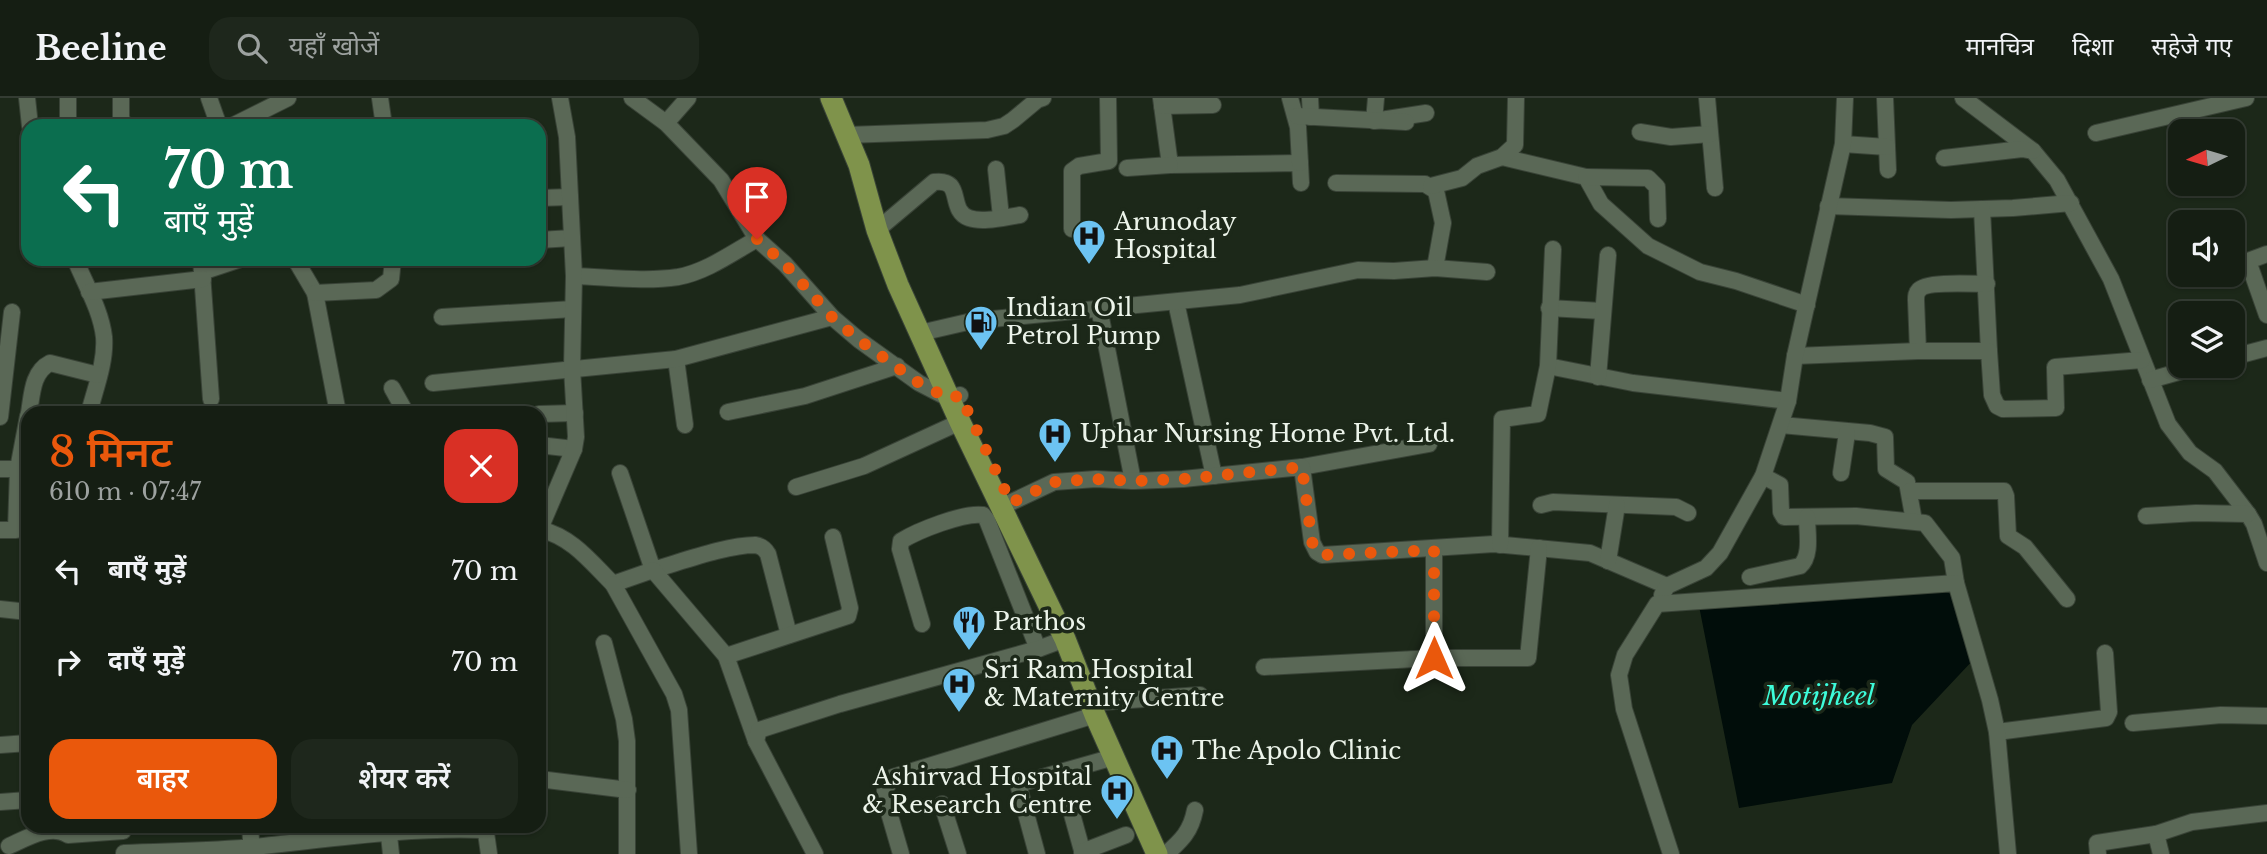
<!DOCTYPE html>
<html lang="hi">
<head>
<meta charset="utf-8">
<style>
  :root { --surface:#151e13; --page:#1e271c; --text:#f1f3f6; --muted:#9da2a0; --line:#343c33; --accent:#ea580c }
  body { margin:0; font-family:"Libre Baskerville","Noto Sans Devanagari",serif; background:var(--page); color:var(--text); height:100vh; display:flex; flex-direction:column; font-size:26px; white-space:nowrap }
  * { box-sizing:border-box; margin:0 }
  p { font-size:23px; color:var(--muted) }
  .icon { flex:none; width:38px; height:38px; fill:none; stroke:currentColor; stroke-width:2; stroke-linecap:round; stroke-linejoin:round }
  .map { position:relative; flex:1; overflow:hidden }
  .drawer { position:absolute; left:21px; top:308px; width:525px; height:427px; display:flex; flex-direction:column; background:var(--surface); border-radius:21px; box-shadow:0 2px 5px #0004,0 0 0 2px var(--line) }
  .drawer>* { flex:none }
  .banner { position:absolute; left:21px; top:21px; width:525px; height:147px; border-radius:21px; box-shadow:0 2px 5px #0004,0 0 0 2px var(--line); background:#0b6e4f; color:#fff; overflow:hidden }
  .needle { width:46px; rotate:265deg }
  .fabs { position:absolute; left:2168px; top:21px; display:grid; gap:14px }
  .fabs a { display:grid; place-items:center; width:77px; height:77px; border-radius:14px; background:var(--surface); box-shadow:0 2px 5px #0004,0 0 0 2px var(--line); font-size:35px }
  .pin { position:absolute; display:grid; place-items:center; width:60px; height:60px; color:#fff; margin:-72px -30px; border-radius:50% 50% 50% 0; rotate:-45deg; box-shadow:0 0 7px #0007 }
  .pin .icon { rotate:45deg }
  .me { position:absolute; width:77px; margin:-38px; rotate:0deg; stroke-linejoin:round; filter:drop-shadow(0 0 5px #0008) }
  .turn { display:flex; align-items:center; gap:24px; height:147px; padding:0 28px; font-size:32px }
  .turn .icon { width:91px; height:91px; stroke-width:2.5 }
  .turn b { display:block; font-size:49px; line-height:60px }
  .round { display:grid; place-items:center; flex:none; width:74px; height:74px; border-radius:21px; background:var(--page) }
  .overview { display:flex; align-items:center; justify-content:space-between; height:119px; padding:0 28px }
  h1 { font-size:42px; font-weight:600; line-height:52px; color:var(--accent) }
  .cta { display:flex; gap:14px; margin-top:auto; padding:14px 28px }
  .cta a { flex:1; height:80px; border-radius:21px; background:var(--accent); color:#fff; font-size:28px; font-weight:600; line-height:80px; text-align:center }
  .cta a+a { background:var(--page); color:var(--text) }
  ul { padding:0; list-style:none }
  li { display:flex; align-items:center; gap:21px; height:91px; padding:0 28px }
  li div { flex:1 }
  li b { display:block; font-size:26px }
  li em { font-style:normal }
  header { display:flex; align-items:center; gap:42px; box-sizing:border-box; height:98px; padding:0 35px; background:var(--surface); border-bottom:2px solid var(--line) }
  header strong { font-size:33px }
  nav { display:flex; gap:38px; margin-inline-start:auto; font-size:24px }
  .search { width:490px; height:63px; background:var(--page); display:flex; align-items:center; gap:18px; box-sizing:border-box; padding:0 24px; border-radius:21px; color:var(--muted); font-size:26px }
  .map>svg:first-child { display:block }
  .water { fill:#010d0a }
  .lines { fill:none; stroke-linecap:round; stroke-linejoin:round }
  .minor-casing { stroke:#394337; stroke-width:18 }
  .major-casing { stroke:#394337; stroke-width:23 }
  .minor { stroke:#5a6856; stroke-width:16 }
  .major { stroke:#7f934b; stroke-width:21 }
  .route { stroke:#ea580c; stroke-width:12; stroke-dasharray:0 21.6 }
  .labels { text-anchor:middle; stroke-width:7; stroke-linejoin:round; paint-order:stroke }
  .poi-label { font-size:24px; fill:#ecf4ea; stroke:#1c2819; text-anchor:start }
  .water-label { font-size:26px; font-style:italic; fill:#3dfcda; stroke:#1c2819 }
</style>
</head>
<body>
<header>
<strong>Beeline</strong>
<div class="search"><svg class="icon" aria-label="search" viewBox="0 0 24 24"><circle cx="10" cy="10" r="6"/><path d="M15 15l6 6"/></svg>यहाँ खोजें</div>
<nav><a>मानचित्र</a><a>दिशा</a><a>सहेजे गए</a></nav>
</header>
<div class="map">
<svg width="2267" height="756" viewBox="0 0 2267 756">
  <rect width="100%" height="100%" fill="#1c2819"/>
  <polygon class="water" points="1957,493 1975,560 1912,627 1892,685 1739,710 1699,508"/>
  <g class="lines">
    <defs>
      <g id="minor">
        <polyline points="27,0 30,28"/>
        <polyline points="68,0 68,28"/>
        <polyline points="121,0 121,19 124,28"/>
        <polyline points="209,0 219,28"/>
        <polyline points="380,0 384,28"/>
        <polyline points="632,0 666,25 721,82 757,141 785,166 832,219 859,242 919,285 950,301 960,297"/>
        <polyline points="1161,0 1170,67 1300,65 1301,85"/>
        <polyline points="1290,0 1298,29 1300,65"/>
        <polyline points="1310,0 1311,19"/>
        <polyline points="1376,0 1374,23 1426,15"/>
        <polyline points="1707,0 1715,90"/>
        <polyline points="1885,0 1888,72"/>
        <polyline points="1963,0 2033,53 2057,82 2111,181 2168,326 2190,355 2215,373 2248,416 2254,426 2267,465"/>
        <polyline points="1162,8 1213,7"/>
        <polyline points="1297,18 1406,24"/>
        <polyline points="666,25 688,0"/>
        <polyline points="232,28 288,0"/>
        <polyline points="1640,34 1671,39 1710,36"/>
        <polyline points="2096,35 2246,0"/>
        <polyline points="847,37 987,32 1004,28 1013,22 1037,2 1043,0"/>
        <polyline points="1843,46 1887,49"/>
        <polyline points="1502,59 1586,79 1601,106 1648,148 1700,174 1736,183 1807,207"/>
        <polyline points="1944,60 2022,51 2033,53"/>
        <polyline points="1127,70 1170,67"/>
        <polyline points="996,71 1001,119"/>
        <polyline points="1586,79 1648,80 1657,89 1658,121"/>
        <polyline points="1336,85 1425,86 1436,93 1443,125 1435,170"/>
        <polyline points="1431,88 1462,80 1477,68 1502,59 1515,47 1516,0"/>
        <polyline points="539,100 570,99"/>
        <polyline points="1828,108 1951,112 2013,110 2071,105"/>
        <polyline points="1982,111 1989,253"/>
        <polyline points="1072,131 1072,73 1079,68 1109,63 1108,0"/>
        <path d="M 877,132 L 934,84 C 965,80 947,112 969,120 C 983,125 1005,119 1020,117"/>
        <polyline points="539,142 572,140"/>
        <polyline points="2267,156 2248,163 2267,217"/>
        <path d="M 75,161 C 85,186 101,212 104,239 C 106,264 95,291 89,315"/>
        <polyline points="201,161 211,301"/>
        <polyline points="295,161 315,195 338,315"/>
        <polyline points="202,174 241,161"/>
        <path d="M 574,178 C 608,179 644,184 678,179 C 706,174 732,155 757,141"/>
        <polyline points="89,194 203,181"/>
        <polyline points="315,195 376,192 391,181 393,161"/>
        <polyline points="1176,204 1214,378"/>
        <polyline points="1099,210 1133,383"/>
        <polyline points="1549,210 1602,213"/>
        <polyline points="442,219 573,211"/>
        <polyline points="920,235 972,223 1240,197 1358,172 1394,173 1435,170 1487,174"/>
        <path d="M 1918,253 L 1916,202 C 1916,198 1916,195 1919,192 C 1926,183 1974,186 1987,186"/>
        <polyline points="1795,258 1918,253 1989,253 1992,297 1997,308 2003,311 2056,310 2055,269 2142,262"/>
        <polyline points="2233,259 2267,250"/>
        <polyline points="676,261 685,327"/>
        <polyline points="1548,268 1633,285 1788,303"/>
        <polyline points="1598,279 1608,157"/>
        <polyline points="2150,282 2200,268"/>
        <polyline points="433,285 676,261 832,219"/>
        <polyline points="392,290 406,315"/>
        <polyline points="728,314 805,298 897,268"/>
        <path d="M 29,315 C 32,297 32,274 50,265 L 98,277"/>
        <polyline points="539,316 575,315"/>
        <polyline points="0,319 12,214"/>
        <polyline points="1781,327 1870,335 1885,339 1886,371 1907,384 1914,423"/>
        <polyline points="539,347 574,351"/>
        <polyline points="1302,369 1429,346"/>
        <polyline points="0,371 18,371"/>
        <path d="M 620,375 L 653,472 C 681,464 727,447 755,447 C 762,448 765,451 768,456 L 789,537"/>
        <polyline points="1841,375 1847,335"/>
        <polyline points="1763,378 1780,387 1781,414 1784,419 1856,418 1925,425 1952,460 1956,485"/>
        <polyline points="796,389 864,368 960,324"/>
        <polyline points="1910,393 2004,393 2006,398 2008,438 2025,449 2067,501"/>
        <polyline points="1541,407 1553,404 1676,409 1688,415"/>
        <polyline points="1001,409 1054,384 1096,381 1133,383 1183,381 1302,369 1312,444 1317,454 1322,457 1494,446 1590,455 1667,488"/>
        <polyline points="2146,418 2196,415 2248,416"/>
        <path d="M 540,431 C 573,440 589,462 613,486 L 653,472 L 726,558 L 756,643"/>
        <polyline points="0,432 16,432 18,371 28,318"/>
        <polyline points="539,433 574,351 576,339 572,270 574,178 567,39 560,0"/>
        <polyline points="1500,447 1502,321 1538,316 1548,268 1553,151"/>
        <polyline points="1608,463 1617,407"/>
        <path d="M 1750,479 L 1800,468 C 1812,458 1807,434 1807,419"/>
        <polyline points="613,486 674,596 679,612 689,756"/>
        <polyline points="1662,497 1667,488 1706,470 1720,455 1763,378 1788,303 1795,258 1843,46 1845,0"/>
        <polyline points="0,511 28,514"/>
        <path d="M 922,526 L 900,451 L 901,443 C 917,433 964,414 983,417 L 987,422 L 1038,551"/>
        <polyline points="604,545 624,621 627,643 627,756"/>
        <polyline points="726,558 848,518 850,510 833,439"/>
        <polyline points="1434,560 1434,452"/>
        <polyline points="1264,569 1434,560 1528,560 1539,450"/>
        <polyline points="1102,604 1200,597"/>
        <polyline points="2133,625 2221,617 2267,618"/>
        <polyline points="1997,634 2106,620 2109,614 2105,555"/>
        <polyline points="0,647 28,645"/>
        <polyline points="539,681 628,692"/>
        <polyline points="0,704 28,702"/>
        <polyline points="942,706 958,756"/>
        <polyline points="1070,709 1083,756"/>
        <polyline points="250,728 252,756"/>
        <polyline points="388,728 391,756"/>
        <polyline points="485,728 489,756"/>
        <polyline points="2156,736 2161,756"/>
        <path d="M 9,748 C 25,741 51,725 68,737 L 123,733"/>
        <polyline points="1082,754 1126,737"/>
        <path d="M 124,755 C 167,753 211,753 254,749 C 331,741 407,729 485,732"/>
        <polyline points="815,756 756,643 759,632 840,606 1038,551 1065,541"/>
        <polyline points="901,756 885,701 885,691 893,679 1095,617"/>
        <polyline points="1037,756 1018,686 1114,659"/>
        <path d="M 1166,756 C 1182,742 1191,733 1195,712"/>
        <polyline points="1671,756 1624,611 1619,577 1625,557 1657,506 1956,485 1990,602 1997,634 2008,756"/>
        <polyline points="2098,756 2097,745 2156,736 2192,724 2267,715"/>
      </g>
      <polyline id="major" points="831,0 859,67 877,132 898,187 960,324 1065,541 1095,617 1157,756"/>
    </defs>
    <use href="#minor" class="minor-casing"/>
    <use href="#major" class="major-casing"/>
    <use href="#minor" class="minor"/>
    <use href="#major" class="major"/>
  </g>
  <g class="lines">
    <polyline class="route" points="757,141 785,166 832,219 859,242 919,285 950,301 960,297 1011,405 1054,384 1096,381 1133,383 1183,381 1302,369 1312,444 1317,454 1322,457 1434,452 1434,560"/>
  </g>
  <defs>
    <symbol id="hospital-pin" viewBox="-11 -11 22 30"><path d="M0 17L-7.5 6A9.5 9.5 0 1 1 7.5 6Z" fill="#6cc3f2" stroke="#1c2819"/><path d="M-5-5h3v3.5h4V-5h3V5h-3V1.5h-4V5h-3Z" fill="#111"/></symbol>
    <symbol id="fuel-pin" viewBox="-11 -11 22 30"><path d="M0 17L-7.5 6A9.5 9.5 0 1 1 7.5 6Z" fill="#6cc3f2" stroke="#1c2819"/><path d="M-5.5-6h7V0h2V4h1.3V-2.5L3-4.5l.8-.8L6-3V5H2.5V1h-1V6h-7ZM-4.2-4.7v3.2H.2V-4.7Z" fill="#111"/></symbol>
    <symbol id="restaurant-pin" viewBox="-11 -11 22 30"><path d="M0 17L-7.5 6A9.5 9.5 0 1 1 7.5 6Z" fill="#6cc3f2" stroke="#1c2819"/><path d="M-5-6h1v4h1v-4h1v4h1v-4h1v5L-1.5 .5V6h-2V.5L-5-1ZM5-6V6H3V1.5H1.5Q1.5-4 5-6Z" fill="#111"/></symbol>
  </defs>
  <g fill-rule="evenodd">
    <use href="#hospital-pin" x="1070" y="119" width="38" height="52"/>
    <use href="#fuel-pin" x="962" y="205" width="38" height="52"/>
    <use href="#hospital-pin" x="1036" y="317" width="38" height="52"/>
    <use href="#restaurant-pin" x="950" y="505" width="38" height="52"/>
    <use href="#hospital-pin" x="940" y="567" width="38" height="52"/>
    <use href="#hospital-pin" x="1148" y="634" width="38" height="52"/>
    <use href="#hospital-pin" x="1098" y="674" width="38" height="52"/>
  </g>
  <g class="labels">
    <g class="poi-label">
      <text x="1114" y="132">Arunoday<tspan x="1114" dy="28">Hospital</tspan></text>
      <text x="1006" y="218">Indian Oil<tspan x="1006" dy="28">Petrol Pump</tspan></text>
      <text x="1080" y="344">Uphar Nursing Home Pvt. Ltd.</text>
      <text x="993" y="532">Parthos</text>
      <text x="984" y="580">Sri Ram Hospital<tspan x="984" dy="28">&amp; Maternity Centre</tspan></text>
      <text x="1192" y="661">The Apolo Clinic</text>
      <text x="1092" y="687" text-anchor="end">Ashirvad Hospital<tspan x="1092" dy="28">&amp; Research Centre</tspan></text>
    </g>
    <g class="water-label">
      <text x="1819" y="607">Motijheel</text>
    </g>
  </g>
</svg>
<div class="fabs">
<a><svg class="needle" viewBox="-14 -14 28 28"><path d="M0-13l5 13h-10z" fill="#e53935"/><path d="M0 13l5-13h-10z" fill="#9da2a0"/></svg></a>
<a><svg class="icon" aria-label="sound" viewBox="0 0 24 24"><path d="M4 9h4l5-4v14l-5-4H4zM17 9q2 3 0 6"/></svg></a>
<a><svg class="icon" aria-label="layers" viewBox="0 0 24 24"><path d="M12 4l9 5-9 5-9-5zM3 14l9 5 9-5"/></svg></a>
</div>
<div class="pin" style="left:757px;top:141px;background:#d93025"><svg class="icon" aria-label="arrive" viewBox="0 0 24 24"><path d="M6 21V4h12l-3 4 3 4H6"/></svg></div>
<svg class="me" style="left:1434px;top:560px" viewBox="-20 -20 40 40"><path d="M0-17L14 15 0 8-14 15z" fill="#ea580c" stroke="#fff" stroke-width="4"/></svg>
<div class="banner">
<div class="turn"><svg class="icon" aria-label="left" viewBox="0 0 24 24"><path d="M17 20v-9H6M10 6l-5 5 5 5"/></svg><div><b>70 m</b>बाएँ मुड़ें</div></div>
</div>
<section class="drawer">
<div class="overview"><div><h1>8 मिनट</h1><p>610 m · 07:47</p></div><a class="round" style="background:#d93025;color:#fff"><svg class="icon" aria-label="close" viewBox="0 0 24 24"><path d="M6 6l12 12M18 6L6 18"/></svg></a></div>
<ul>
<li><svg class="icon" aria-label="left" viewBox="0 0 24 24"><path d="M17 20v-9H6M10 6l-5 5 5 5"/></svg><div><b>बाएँ मुड़ें</b></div><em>70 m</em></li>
<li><svg class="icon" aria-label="right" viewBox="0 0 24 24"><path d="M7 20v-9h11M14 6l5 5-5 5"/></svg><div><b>दाएँ मुड़ें</b></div><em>70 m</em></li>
</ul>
<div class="cta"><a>बाहर</a><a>शेयर करें</a></div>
</section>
</div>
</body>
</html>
